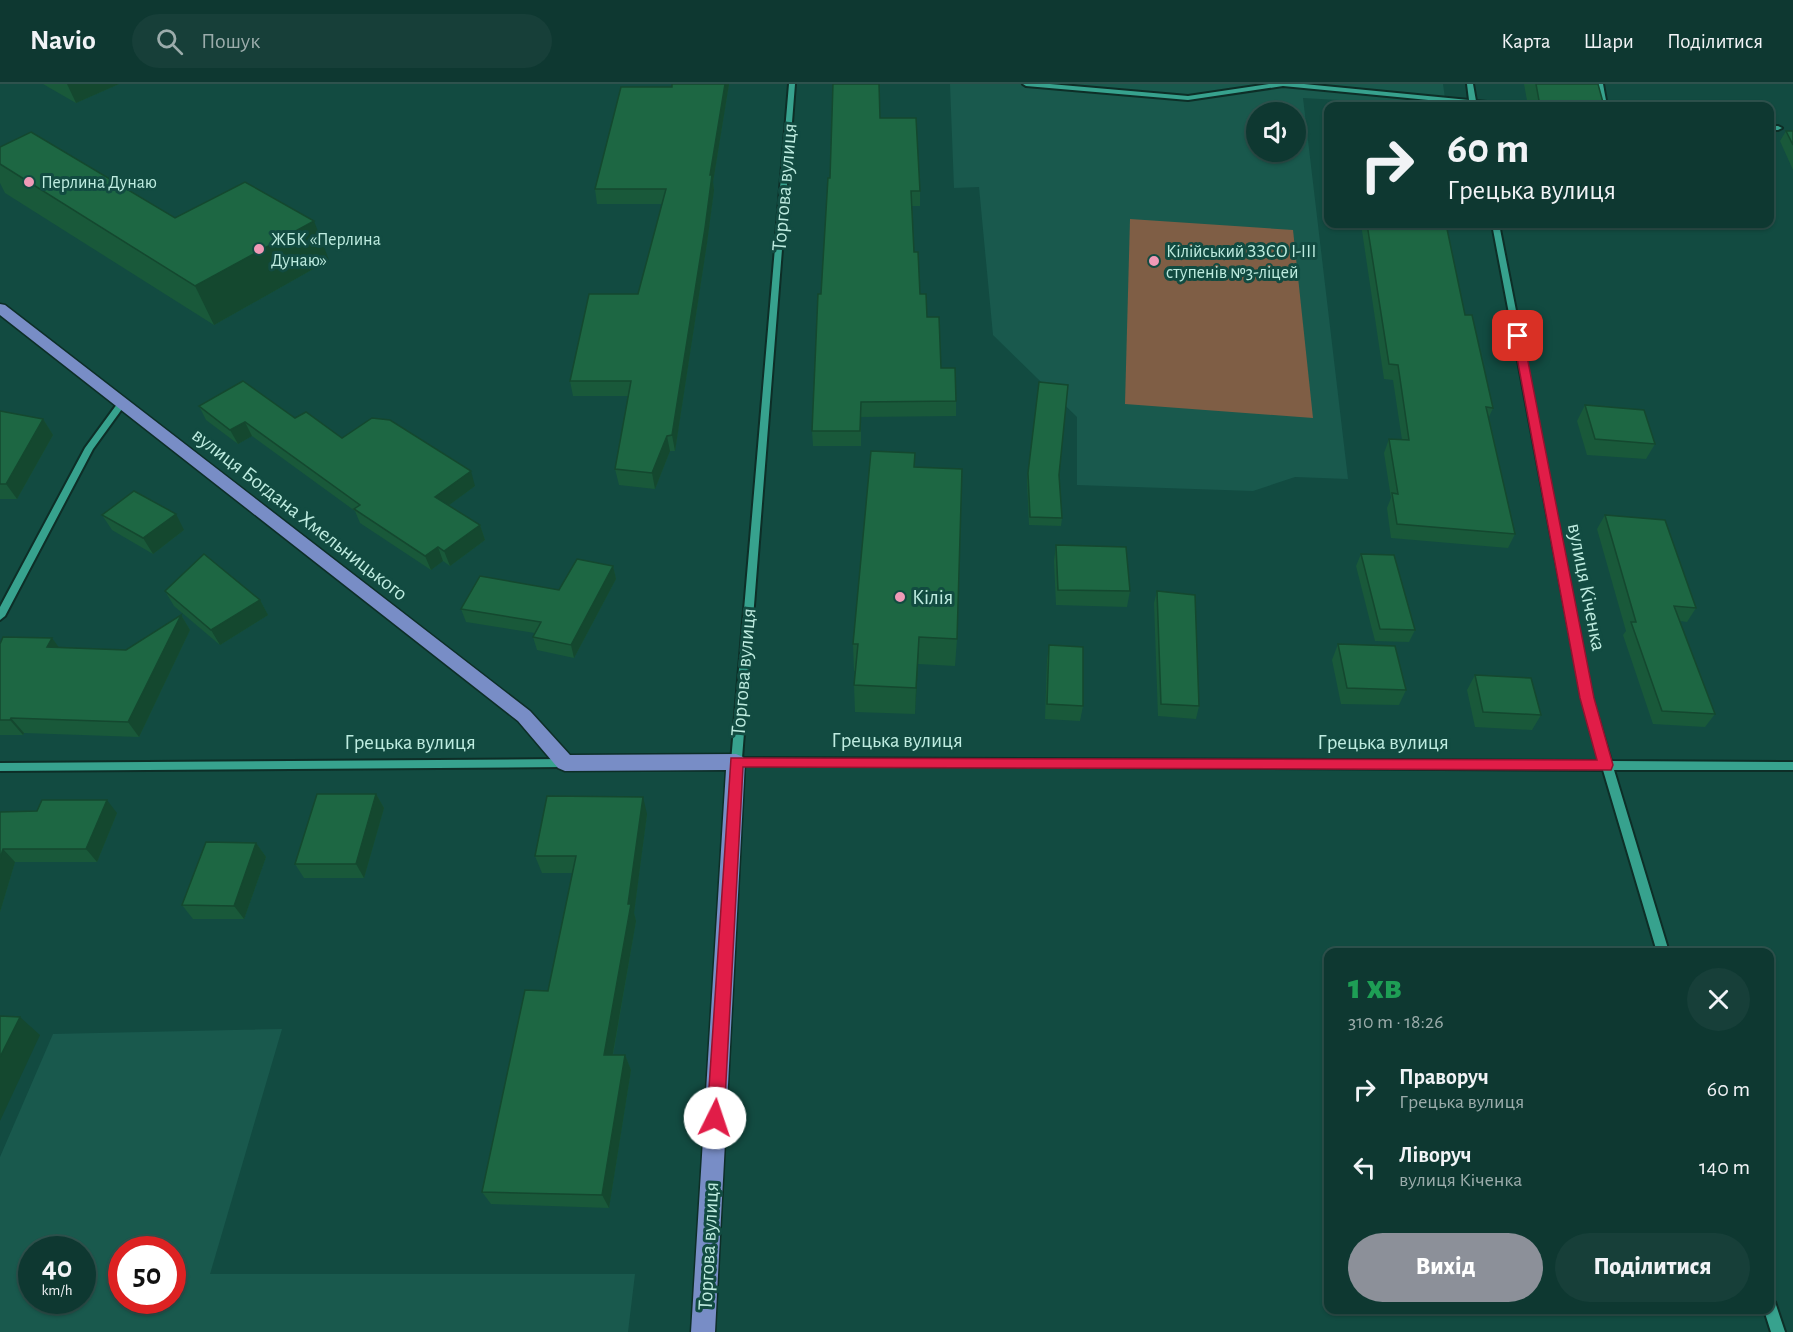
<!DOCTYPE html>
<html lang="uk">
<head>
<meta charset="utf-8">
<style>
  :root { --surface:#0e3831; --page:#173f39; --text:#f1f3f6; --muted:#9bacab; --line:#2e524d; --accent:#8c9099 }
  body { margin:0; font-family:"Alegreya Sans",sans-serif; background:var(--page); color:var(--text); height:100vh; display:flex; flex-direction:column; font-size:22px; white-space:nowrap }
  * { box-sizing:border-box; margin:0 }
  p { font-size:20px; color:var(--muted) }
  .icon { flex:none; width:33px; height:33px; fill:none; stroke:currentColor; stroke-width:2; stroke-linecap:round; stroke-linejoin:round }
  .map { position:relative; flex:1; overflow:hidden }
  .sheet { position:absolute; left:1324px; top:864px; width:450px; height:366px; display:flex; flex-direction:column; background:var(--surface); border-radius:12px; box-shadow:0 2px 4px #0004,0 0 0 2px var(--line) }
  .sheet>* { flex:none }
  .guide { position:absolute; left:1324px; top:18px; width:450px; height:126px; border-radius:12px; box-shadow:0 2px 4px #0004,0 0 0 2px var(--line); background:#0e3831; color:var(--text); overflow:hidden }
  .tools { position:absolute; left:1246px; top:18px; display:grid; gap:12px }
  .tools a { display:grid; place-items:center; width:60px; height:60px; border-radius:50%; background:var(--surface); box-shadow:0 2px 4px #0004,0 0 0 2px var(--line); font-size:30px }
  .speed { position:absolute; left:18px; top:1152px; display:flex; gap:12px; font-size:30px; font-weight:700; text-align:center }
  .speed>* { display:grid; place-content:center; width:78px; height:78px; border-radius:50%; background:var(--surface); box-shadow:0 2px 4px #0004,0 0 0 2px var(--line); line-height:1 }
  .speed small { font-size:15px; font-weight:400 }
  .speed .limit { border:9px solid #d22; background:#fff; color:#111 }
  .pin { position:absolute; display:grid; place-items:center; width:51px; height:51px; color:#fff; margin:-26px; border-radius:12px; box-shadow:0 3px 9px #0006 }
  .me { position:absolute; width:66px; margin:-33px; rotate:4deg; stroke-linejoin:round; filter:drop-shadow(0 0 4px #0008) }
  .turn { display:flex; align-items:center; gap:21px; height:126px; padding:0 24px; font-size:27px }
  .turn .icon { width:78px; height:78px; stroke-width:2.5 }
  .turn b { display:block; font-size:42px; line-height:51px }
  .round { display:grid; place-items:center; flex:none; width:63px; height:63px; border-radius:32px; background:var(--page) }
  .head { display:flex; align-items:center; justify-content:space-between; height:102px; padding:0 24px }
  h1 { font-size:36px; font-weight:800; line-height:45px; color:#1e9e55 }
  .cta { display:flex; gap:12px; margin-top:auto; padding:12px 24px }
  .cta a { flex:1; height:69px; border-radius:36px; background:var(--accent); color:#fff; font-size:24px; font-weight:800; line-height:69px; text-align:center }
  .cta a+a { background:var(--page); color:var(--text) }
  ul { padding:0; list-style:none }
  li { display:flex; align-items:center; gap:18px; height:78px; padding:0 24px }
  li div { flex:1 }
  li b { display:block; font-size:22px }
  li em { font-style:normal }
  header { display:flex; align-items:center; gap:36px; box-sizing:border-box; height:84px; padding:0 30px; background:var(--surface); border-bottom:2px solid var(--line) }
  header strong { font-size:28px }
  nav { display:flex; gap:33px; margin-inline-start:auto; font-size:21px }
  .search { width:420px; height:54px; background:var(--page); display:flex; align-items:center; gap:15px; box-sizing:border-box; padding:0 21px; border-radius:33px; color:var(--muted); font-size:22px }
  .map>svg:first-child { display:block }
  .built { fill:#19594d; fill-rule:evenodd }
  .green { fill:#7f5e45 }
  .lines { fill:none; stroke-linecap:round; stroke-linejoin:round }
  .minor-casing { stroke:#0d2e27; stroke-width:4 }
  .major-casing { stroke:#0d2e27; stroke-width:3 }
  .minor { fill:#37a28e; fill-rule:evenodd }
  .major { fill:#788dc6; fill-rule:evenodd }
  .wall { fill:#19593a }
  .shaded-wall { fill:#14482f }
  .building { fill:#1d6743; stroke:#14482f; stroke-width:1.5 }
  .route { fill:#e11d48; stroke:#92132f; stroke-width:1.5 }
  .poi-dot { fill:#f09ab7; stroke:#124b41; stroke-width:2 }
  .labels { text-anchor:middle; stroke-width:6; stroke-linejoin:round; paint-order:stroke }
  .far-poi-label { font-size:18px; fill:#beece0; stroke:#124b41; text-anchor:start }
  .street-label { font-size:21px; fill:#beece0; stroke:#124b41 }
  .poi-label { font-size:21px; fill:#beece0; stroke:#124b41; text-anchor:start }
</style>
</head>
<body>
<header>
<strong>Navio</strong>
<div class="search"><svg class="icon" aria-label="search" viewBox="0 0 24 24"><circle cx="10" cy="10" r="6"/><path d="M15 15l6 6"/></svg>Пошук</div>
<nav><a>Карта</a><a>Шари</a><a>Поділитися</a></nav>
</header>
<div class="map">
<svg width="1793" height="1248" viewBox="0 0 1793 1248">
  <rect width="100%" height="100%" fill="#124b41"/>
  <g class="built">
    <path d="M 950,0 L 1443,0 L 1446,22 L 1303,14 L 1348,395 L 1295,393 L 1253,407 L 1077,401 L 1077,333 L 993,251 L 979,103 L 954,104 ZM 1257,28 L 1296,28 L 1296,68 L 1257,68 Z"/>
    <path d="M 282,945 L 210,1190 L 635,1190 L 628,1248 L 0,1248 L 0,1073 L 53,950 ZM 32,1166 L 82,1166 L 82,1216 L 32,1216 ZM 122,1166 L 172,1166 L 172,1216 L 122,1216 Z"/>
  </g>
  <polygon class="green" points="1130,135 1293,146 1313,334 1125,320"/>
  <g class="lines">
    <defs>
      <g id="minor">
        <polygon points="789,0 795,0 742,674 1600,677 1582,614 1492,140 1499,140 1592,614 1611,677 1793,678 1793,686 1614,686 1669,868 1657,868 1603,686 732,681 731,678"/>
        <polygon points="1023,0 1050,0 1188,12 1269,0 1304,0 1469,16 1467,0 1473,0 1476,17 1509,20 1512,22 1477,21 1477,22 1471,22 1470,20 1283,2 1188,16 1026,2"/>
        <polygon points="1597,0 1603,0 1607,22 1601,22"/>
        <polygon points="1770,42 1778,42 1782,44 1778,46 1770,46"/>
        <polygon points="123,315 127,318 93,365 5,532 0,536 0,523 85,364 120,316"/>
        <polygon points="565,675 569,676 570,679 569,682 565,683 0,687 0,679"/>
        <polygon points="1770,1216 1775,1218 1785,1248 1771,1248 1764,1226 1770,1226"/>
      </g>
      <polygon id="major" points="0,220 5,221 530,627 570,671 736,670 743,673 745,678 715,1248 691,1248 726,686 565,687 558,684 518,637 0,231"/>
    </defs>
    <use href="#minor" class="minor-casing"/>
    <use href="#major" class="major-casing"/>
    <use href="#minor" class="minor"/>
    <use href="#major" class="major"/>
  </g>
  <g class="wall">
    <polygon points="43,0 119,0 76,19"/>
    <polygon points="672,0 729,0 713,98 714,106 707,159 675,367 670,367 655,405 619,401 615,385 628,312 573,312 570,297 638,210 662,120 597,120 595,105 672,3"/>
    <polygon points="1524,0 1598,0 1604,22 1528,22"/>
    <polygon points="880,34 920,107 920,122 911,122 914,168 920,210 941,284 956,317 956,332 861,333 861,362 813,362 812,347 821,210 830,94"/>
    <polygon points="1786,47 1793,47 1793,86 1780,57"/>
    <polygon points="0,63 175,134 329,176 214,241 5,109 0,99"/>
    <polygon points="1361,140 1446,140 1465,231 1493,324 1489,333 1515,450 1508,464 1391,454 1387,424 1391,414 1384,369 1389,355 1402,356 1393,296 1384,295"/>
    <polygon points="1563,140 1609,140 1607,144"/>
    <polygon points="1039,298 1059,391 1062,434 1061,442 1029,441 1027,397"/>
    <polygon points="1585,321 1655,360 1646,375 1587,371 1577,337"/>
    <polygon points="199,322 295,334 342,354 475,402 449,421 480,441 485,456 450,482 443,477 431,486 360,439 355,427 252,352 238,360 206,336"/>
    <polygon points="0,327 43,335 53,351 17,415 0,415"/>
    <polygon points="915,369 915,383 957,555 955,582 918,580 915,630 855,628 854,601 855,587 854,587 853,560"/>
    <polygon points="102,431 184,446 153,470 112,446"/>
    <polygon points="1605,431 1696,524 1687,538 1680,537 1715,630 1705,643 1653,640 1623,551 1626,547 1597,445"/>
    <polygon points="1056,461 1130,507 1127,523 1056,521 1054,477"/>
    <polygon points="1361,470 1415,546 1409,558 1375,557 1356,482"/>
    <polygon points="613,482 616,495 574,574 537,566 533,553 535,549 466,538 461,525 559,506"/>
    <polygon points="165,507 260,516 268,531 220,561 174,522"/>
    <polygon points="1157,507 1199,622 1196,635 1158,632 1154,519"/>
    <polygon points="181,531 190,546 139,653 24,649 23,651 0,651 0,560 52,554 59,564 126,566"/>
    <polygon points="1338,560 1406,606 1399,621 1341,620 1332,576"/>
    <polygon points="1049,561 1083,622 1080,637 1045,635 1047,576"/>
    <polygon points="1475,591 1541,631 1532,646 1475,643 1467,606"/>
    <polygon points="376,710 384,724 364,794 304,794 295,780"/>
    <polygon points="0,728 117,729 97,778 15,778 0,828"/>
    <polygon points="647,730 634,829 636,837 613,971 625,971 631,986 609,1124 491,1120 482,1108 548,907 572,789 542,789 535,772"/>
    <polygon points="256,759 266,773 244,835 193,835 182,821"/>
  </g>
  <g class="shaded-wall">
    <polygon points="67,0 119,0 76,19"/>
    <polygon points="725,0 729,0 713,98 714,106 707,159 675,367 672,351 710,91"/>
    <polygon points="314,137 329,176 214,241 195,202"/>
    <polygon points="43,335 53,351 17,415 6,400"/>
    <polygon points="245,338 252,352 238,360 230,346"/>
    <polygon points="667,352 670,367 655,405 652,389"/>
    <polygon points="471,387 475,402 441,427 435,413"/>
    <polygon points="176,430 184,446 153,470 143,454"/>
    <polygon points="480,441 485,456 450,482 444,467"/>
    <polygon points="438,463 443,477 431,486 425,472"/>
    <polygon points="613,482 616,495 574,574 571,561"/>
    <polygon points="260,516 268,531 220,561 211,546"/>
    <polygon points="181,531 190,546 139,653 128,638"/>
    <polygon points="919,553 918,580 915,630 916,604"/>
    <polygon points="52,554 63,569 47,563"/>
    <polygon points="11,634 24,649 23,651 10,636"/>
    <polygon points="376,710 384,724 364,794 356,780"/>
    <polygon points="643,713 647,730 634,829 636,837 610,986 604,971 628,820"/>
    <polygon points="107,716 117,729 97,778 86,765"/>
    <polygon points="256,759 266,773 244,835 234,822"/>
    <polygon points="3,765 15,778 0,828 0,775"/>
    <polygon points="20,933 40,951 0,1037 0,973"/>
    <polygon points="625,971 631,986 609,1124 602,1111"/>
  </g>
  <g class="building">
    <polygon points="672,0 725,0 710,91 712,91 705,144 672,351 667,352 652,389 615,385 631,297 570,297 589,210 638,210 666,105 595,105 621,3 672,3"/>
    <polygon points="833,0 879,0 880,34 916,34 920,107 911,107 914,168 918,168 920,210 926,210 927,233 939,233 941,284 955,284 956,317 861,318 860,347 812,347 818,210 821,210 828,94 830,94"/>
    <polygon points="1536,0 1598,0 1604,22 1540,22"/>
    <polygon points="1786,47 1793,47 1793,61"/>
    <polygon points="31,48 175,134 245,98 314,137 195,202 0,80 0,63"/>
    <polygon points="1367,140 1446,140 1465,231 1472,231 1493,324 1486,323 1515,450 1397,440 1392,409 1398,410 1389,355 1409,356 1398,281 1389,280"/>
    <polygon points="243,297 295,334 306,328 342,354 372,334 390,336 471,387 435,413 480,441 444,467 438,463 425,472 354,425 360,421 245,338 230,346 199,322"/>
    <polygon points="1039,298 1068,301 1059,391 1062,434 1030,433 1028,389"/>
    <polygon points="1585,321 1644,326 1655,360 1595,355"/>
    <polygon points="0,327 43,335 6,400 0,400"/>
    <polygon points="871,367 915,369 914,383 962,385 957,555 919,553 916,604 854,601 858,560 853,560"/>
    <polygon points="134,407 176,430 143,454 102,431"/>
    <polygon points="1605,431 1665,436 1696,524 1674,522 1715,630 1662,627 1631,538 1636,538"/>
    <polygon points="1056,461 1126,463 1130,507 1058,506"/>
    <polygon points="204,470 260,516 211,546 165,507"/>
    <polygon points="1361,470 1394,471 1415,546 1380,545"/>
    <polygon points="577,475 613,482 571,561 533,553 541,538 461,525 480,492 559,506"/>
    <polygon points="1157,507 1195,511 1199,622 1161,620"/>
    <polygon points="181,531 128,638 11,634 10,636 0,636 0,560 3,553 52,554 47,563 126,566"/>
    <polygon points="1338,560 1395,562 1406,606 1347,604"/>
    <polygon points="1049,561 1083,563 1083,622 1047,620"/>
    <polygon points="1475,591 1531,594 1541,631 1483,628"/>
    <polygon points="317,710 376,710 356,780 295,780"/>
    <polygon points="547,712 643,713 628,820 631,820 604,971 625,971 602,1111 482,1108 525,906 548,907 576,772 535,772"/>
    <polygon points="42,716 107,716 86,765 3,765 0,775 0,728 37,727"/>
    <polygon points="206,758 256,759 234,822 182,821"/>
    <polygon points="0,932 20,933 0,973"/>
  </g>
  <polygon class="route" points="1518,249 1523,252 1594,614 1613,681 1611,686 743,683 724,1034 721,1040 715,1042 709,1040 707,1034 731,674 1597,676 1580,614 1513,252"/>
  <g class="poi-dot">
    <circle cx="29" cy="98" r="6"/>
    <circle cx="259" cy="165" r="6"/>
    <circle cx="1154" cy="177" r="6"/>
    <circle cx="900" cy="513" r="6"/>
  </g>
  <g class="labels">
    <g class="far-poi-label">
      <text x="41" y="104">Перлина Дунаю</text>
      <text x="271" y="161">ЖБК «Перлина<tspan x="271" dy="21">Дунаю»</tspan></text>
      <text x="1166" y="173">Кілійський ЗЗСО І-ІІІ<tspan x="1166" dy="21">ступенів №3-ліцей</tspan></text>
    </g>
    <g class="street-label">
      <text transform="translate(784 103) rotate(-85)" y="7">Торгова вулиця</text>
      <text transform="translate(300 430) rotate(38)" y="7">вулиця Богдана Хмельницького</text>
      <text transform="translate(1587 503) rotate(79)" y="7">вулиця Кіченка</text>
      <text transform="translate(743 588) rotate(-85)" y="7">Торгова вулиця</text>
      <text x="897" y="663">Грецька вулиця</text>
      <text x="410" y="665">Грецька вулиця</text>
      <text x="1383" y="665">Грецька вулиця</text>
      <text transform="translate(708 1162) rotate(-87)" y="7">Торгова вулиця</text>
    </g>
    <g class="poi-label">
      <text x="912" y="520">Кілія</text>
    </g>
  </g>
</svg>
<div class="tools">
<a><svg class="icon" aria-label="sound" viewBox="0 0 24 24"><path d="M4 9h4l5-4v14l-5-4H4zM17 9q2 3 0 6"/></svg></a>
</div>
<div class="speed"><div>40<small>km/h</small></div><div class="limit">50</div></div>
<div class="pin" style="left:1518px;top:252px;background:#d93025"><svg class="icon" aria-label="arrive" viewBox="0 0 24 24"><path d="M6 21V4h12l-3 4 3 4H6"/></svg></div>
<svg class="me" style="left:715px;top:1034px" viewBox="-20 -20 40 40"><circle r="19" fill="#fff"/><path d="M0-13L10 11 0 6-10 11z" fill="#e11d48"/></svg>
<div class="guide">
<div class="turn"><svg class="icon" aria-label="right" viewBox="0 0 24 24"><path d="M7 20v-9h11M14 6l5 5-5 5"/></svg><div><b>60 m</b>Грецька вулиця</div></div>
</div>
<section class="sheet">
<div class="head"><div><h1>1 хв</h1><p>310 m · 18:26</p></div><a class="round"><svg class="icon" aria-label="close" viewBox="0 0 24 24"><path d="M6 6l12 12M18 6L6 18"/></svg></a></div>
<ul>
<li><svg class="icon" aria-label="right" viewBox="0 0 24 24"><path d="M7 20v-9h11M14 6l5 5-5 5"/></svg><div><b>Праворуч</b><p>Грецька вулиця</p></div><em>60 m</em></li>
<li><svg class="icon" aria-label="left" viewBox="0 0 24 24"><path d="M17 20v-9H6M10 6l-5 5 5 5"/></svg><div><b>Ліворуч</b><p>вулиця Кіченка</p></div><em>140 m</em></li>
</ul>
<div class="cta"><a>Вихід</a><a>Поділитися</a></div>
</section>
</div>
</body>
</html>
